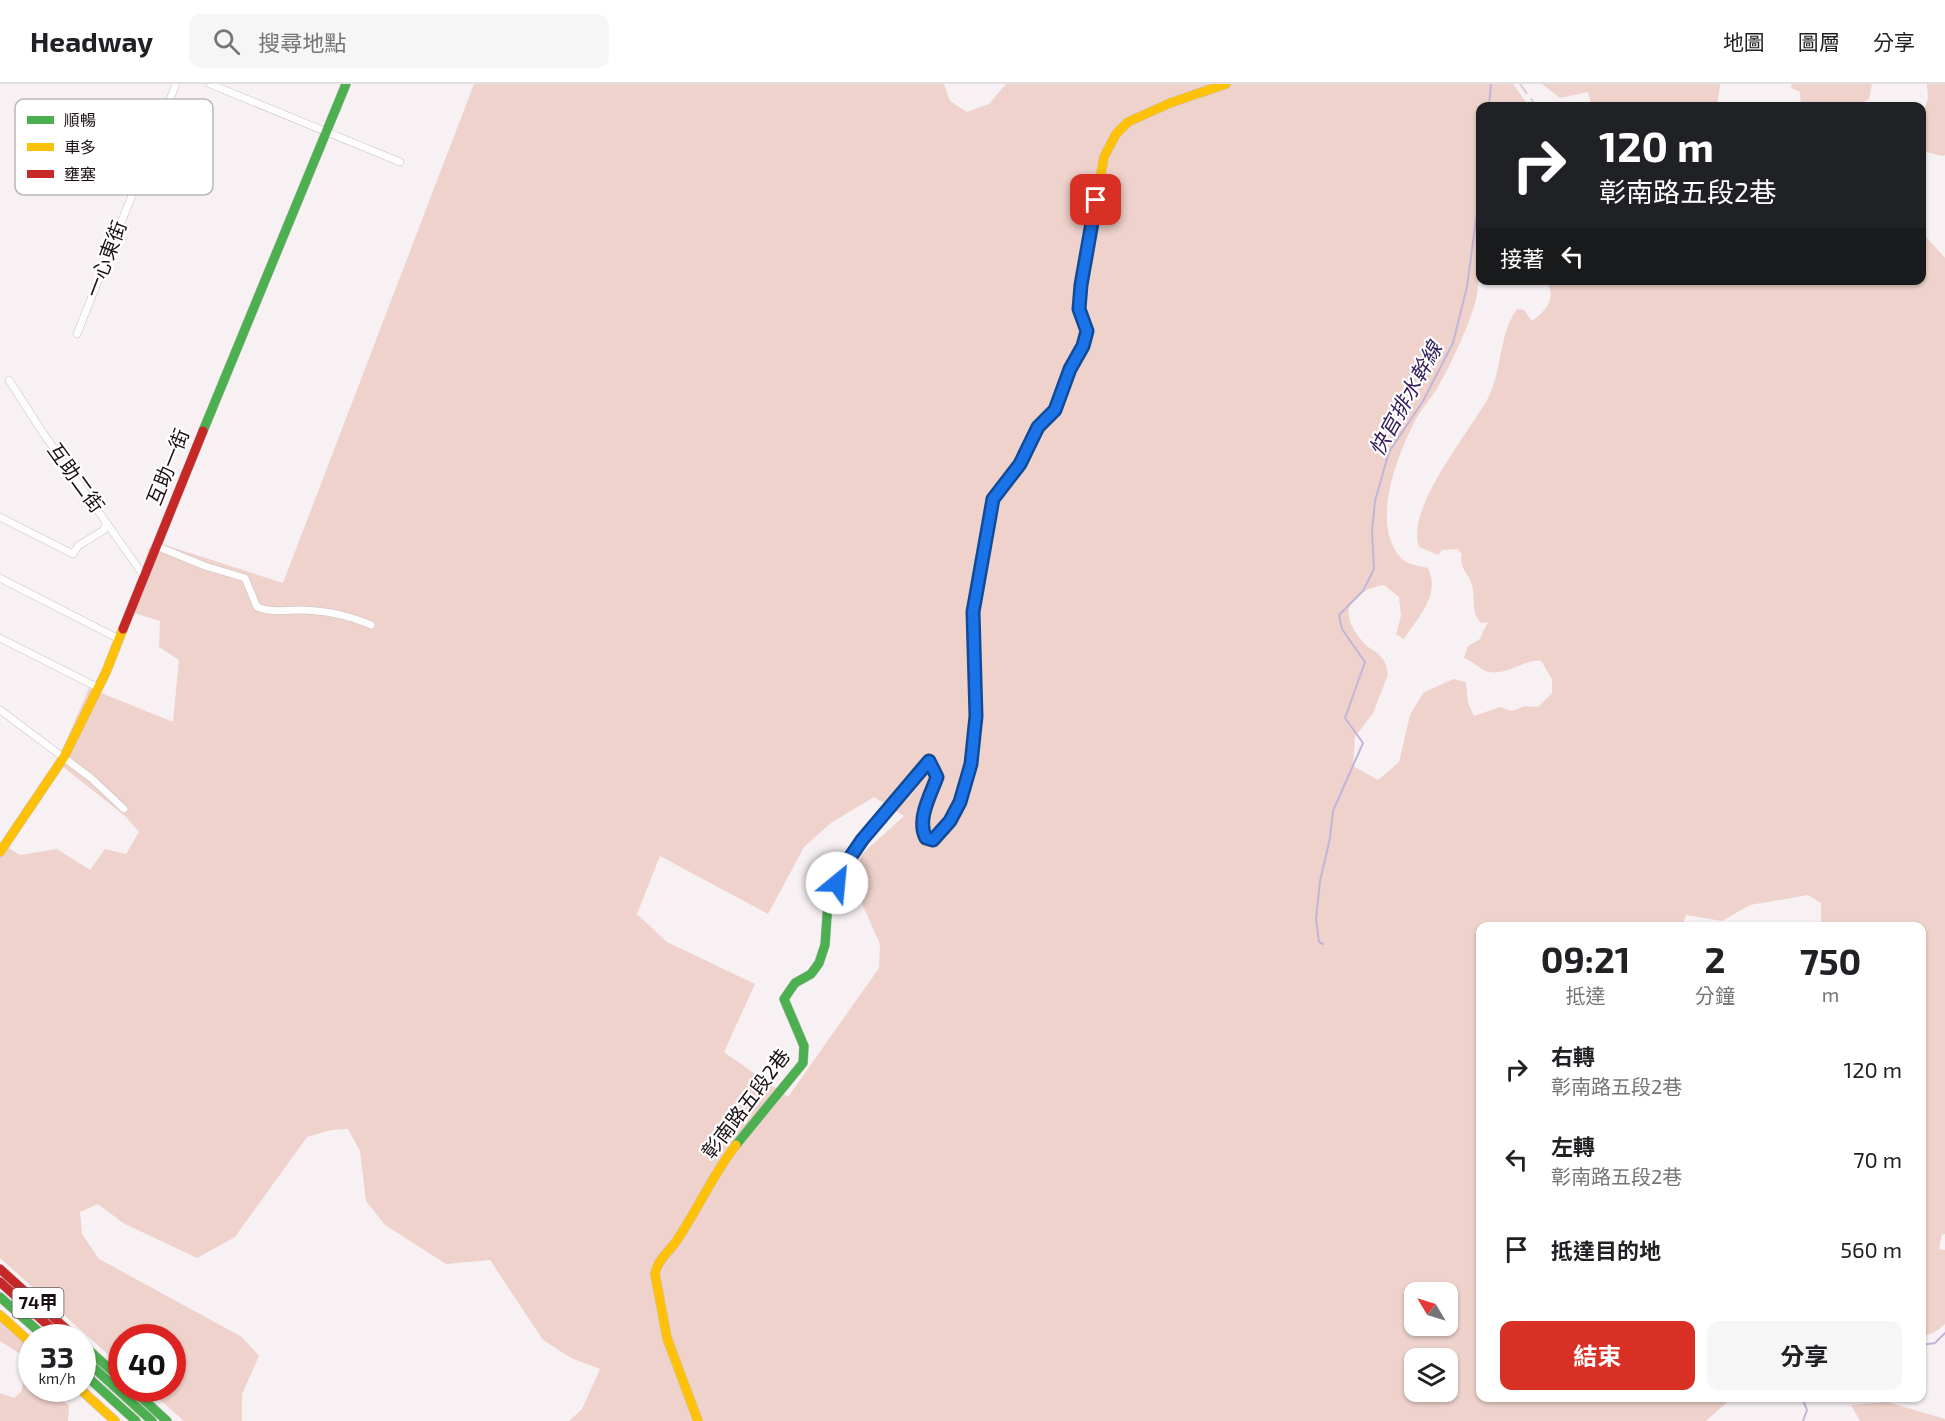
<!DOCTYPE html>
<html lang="zh-TW">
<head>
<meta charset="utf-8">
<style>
  :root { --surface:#fff; --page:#f6f6f6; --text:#202124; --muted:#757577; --line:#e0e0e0; --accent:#d93025 }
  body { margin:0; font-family:"Exo 2","Noto Sans TC",sans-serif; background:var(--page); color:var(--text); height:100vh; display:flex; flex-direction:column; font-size:22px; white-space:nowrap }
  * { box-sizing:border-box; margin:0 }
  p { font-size:20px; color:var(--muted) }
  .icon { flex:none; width:33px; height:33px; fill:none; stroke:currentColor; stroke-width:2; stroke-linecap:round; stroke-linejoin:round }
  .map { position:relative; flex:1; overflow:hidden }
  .sheet { position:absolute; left:1476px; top:838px; width:450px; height:480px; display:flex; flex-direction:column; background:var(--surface); border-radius:12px; box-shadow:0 2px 4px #0004 }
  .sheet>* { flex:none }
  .banner { position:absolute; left:1476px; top:18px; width:450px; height:183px; border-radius:12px; box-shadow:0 2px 4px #0004; background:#202124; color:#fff; overflow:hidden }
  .needle { width:39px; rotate:308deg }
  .controls { position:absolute; left:1404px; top:1198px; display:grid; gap:12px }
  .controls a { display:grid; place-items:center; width:54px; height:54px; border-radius:12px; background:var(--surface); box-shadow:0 2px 4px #0004; font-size:30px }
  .speed { position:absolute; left:18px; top:1240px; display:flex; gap:12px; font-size:30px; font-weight:700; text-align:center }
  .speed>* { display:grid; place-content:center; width:78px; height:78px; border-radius:50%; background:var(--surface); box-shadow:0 2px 4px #0004; line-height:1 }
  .speed small { font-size:15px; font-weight:400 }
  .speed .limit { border:9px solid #d22; background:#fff; color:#111 }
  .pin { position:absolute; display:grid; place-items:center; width:51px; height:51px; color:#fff; margin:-26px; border-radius:12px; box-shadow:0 3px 9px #0006 }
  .me { position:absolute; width:66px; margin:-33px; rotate:28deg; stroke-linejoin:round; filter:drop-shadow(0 0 4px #0008) }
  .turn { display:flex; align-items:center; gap:21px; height:126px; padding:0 24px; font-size:27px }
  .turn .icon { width:78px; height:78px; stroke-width:2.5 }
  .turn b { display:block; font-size:42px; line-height:51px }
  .then { display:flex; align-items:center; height:57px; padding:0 24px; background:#0003; gap:12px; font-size:22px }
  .eta { display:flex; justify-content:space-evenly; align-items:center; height:102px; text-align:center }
  .eta b { font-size:36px; font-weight:700; line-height:42px }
  .primary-button { display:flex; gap:12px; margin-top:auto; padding:12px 24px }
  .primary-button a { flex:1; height:69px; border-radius:12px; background:var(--accent); color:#fff; font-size:24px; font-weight:700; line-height:69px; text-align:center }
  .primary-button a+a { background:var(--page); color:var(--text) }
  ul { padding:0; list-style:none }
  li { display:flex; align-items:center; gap:18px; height:90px; padding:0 24px }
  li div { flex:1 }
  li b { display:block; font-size:22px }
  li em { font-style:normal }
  header { display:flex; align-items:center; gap:36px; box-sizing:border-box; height:84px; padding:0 30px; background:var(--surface); border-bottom:2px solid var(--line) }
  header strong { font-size:28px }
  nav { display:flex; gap:33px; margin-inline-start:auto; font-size:21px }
  .search { width:420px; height:54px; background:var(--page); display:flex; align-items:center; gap:15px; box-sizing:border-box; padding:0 21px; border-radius:12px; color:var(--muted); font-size:22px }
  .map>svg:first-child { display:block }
  .green { fill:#eed2cb; fill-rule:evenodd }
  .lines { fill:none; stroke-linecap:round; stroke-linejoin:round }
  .stream { stroke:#c1b6d9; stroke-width:2 }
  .street-casing { stroke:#cac1c5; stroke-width:8 }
  .fast-casing { stroke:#cac1c5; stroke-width:10 }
  .slow-casing { stroke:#cac1c5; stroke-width:10 }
  .jam-casing { stroke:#cac1c5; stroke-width:10 }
  .street { stroke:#fefdfd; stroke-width:7 }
  .fast { stroke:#4caf50; stroke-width:9 }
  .slow { stroke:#ffc107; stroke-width:9 }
  .jam { stroke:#c62828; stroke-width:9 }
  .rail { stroke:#d3d0d1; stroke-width:2; stroke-dasharray:12 6; stroke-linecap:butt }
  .route-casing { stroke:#114b97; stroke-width:15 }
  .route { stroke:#1a73e8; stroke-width:10 }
  .labels { text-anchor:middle; stroke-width:4.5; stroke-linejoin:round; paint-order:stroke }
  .shield { fill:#fff; stroke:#5f585b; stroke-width:1.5 }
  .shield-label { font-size:18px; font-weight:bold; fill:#1a1015 }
  .street-label { font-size:20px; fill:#1a1015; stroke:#fff }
  .water-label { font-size:21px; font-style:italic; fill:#33205a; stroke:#fff }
  .key { fill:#fff; stroke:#bab7b9; stroke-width:1.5 }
  .key-label { font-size:16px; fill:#1a1015 }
</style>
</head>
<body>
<header>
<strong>Headway</strong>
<div class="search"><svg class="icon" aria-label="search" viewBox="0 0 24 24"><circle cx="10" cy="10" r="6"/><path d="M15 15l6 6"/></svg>搜尋地點</div>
<nav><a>地圖</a><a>圖層</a><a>分享</a></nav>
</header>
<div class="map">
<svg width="1945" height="1337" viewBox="0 0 1945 1337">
  <rect width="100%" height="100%" fill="#f8f1f4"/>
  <g class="green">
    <path d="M 474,0 L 944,0 L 950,17 L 967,28 L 989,20 L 1006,0 L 1513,0 L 1529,22 L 1480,22 L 1480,137 C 1473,164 1483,193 1475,219 C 1468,244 1451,280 1438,303 C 1430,316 1419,327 1413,341 C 1396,375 1370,442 1402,475 C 1409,481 1419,482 1428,484 C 1441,511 1418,533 1404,555 L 1396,550 L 1401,532 L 1399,513 L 1384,501 C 1347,508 1337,530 1364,559 C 1369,565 1377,567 1382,574 C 1386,579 1387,585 1388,591 L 1373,629 L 1355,653 L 1353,682 L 1378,696 L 1399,678 L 1410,631 L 1423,609 L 1453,595 L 1466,598 L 1468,619 L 1474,632 L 1500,623 L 1512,627 L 1525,622 L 1538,623 L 1552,609 L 1552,595 L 1541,577 C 1523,575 1509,591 1489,588 C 1481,586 1473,577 1464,574 L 1468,562 L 1479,556 L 1488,538 L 1481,539 C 1470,527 1476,515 1472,501 C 1469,489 1458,484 1462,470 L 1457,465 L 1442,466 L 1438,471 L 1419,463 C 1405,425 1468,350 1487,316 C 1503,287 1498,251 1517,225 L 1524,226 L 1532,237 C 1547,226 1557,213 1546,197 L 1922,196 L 1922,148 L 1945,174 L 1945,1150 L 1942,1150 L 1939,1165 L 1945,1166 L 1945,1240 L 1935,1248 L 1922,1253 L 1922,843 L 1821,843 L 1821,819 L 1808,811 L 1750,821 L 1722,837 L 1686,831 L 1682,843 L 1480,843 L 1480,1314 L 1732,1314 L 1706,1337 L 569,1337 L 582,1325 L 600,1285 L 571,1274 L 543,1256 L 490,1176 L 446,1180 L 385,1141 L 366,1117 L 360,1067 L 348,1045 L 331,1046 L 307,1053 L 235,1153 L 197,1174 L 123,1139 L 98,1120 L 80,1128 L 82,1150 L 99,1175 L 242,1253 L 259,1272 L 242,1310 L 242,1337 L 184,1337 L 148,1305 L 172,1305 L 172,1254 L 122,1254 L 121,1282 L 0,1174 L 0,759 L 20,771 L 57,765 L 90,786 L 105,765 L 126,770 L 139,748 L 125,732 L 57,678 L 89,604 L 173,638 L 179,576 L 159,563 L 160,537 L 128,527 L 149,464 L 165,461 L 283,499 ZM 874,713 L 904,732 L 862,770 L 852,797 L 880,860 L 879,884 L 788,1013 L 724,968 L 755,900 L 667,858 L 637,830 L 660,772 L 768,830 L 804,763 L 831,739 ZM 1414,1209 L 1448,1209 L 1448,1242 L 1414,1242 ZM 1414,1275 L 1448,1275 L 1448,1308 L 1414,1308 Z"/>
    <polygon points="1542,0 1719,0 1720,1 1717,22 1592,22 1588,8 1560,14"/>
    <polygon points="1792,0 1872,0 1869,15 1856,22 1801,22 1800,8 1791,4"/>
    <polygon points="1927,0 1945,0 1945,71 1942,72 1922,67 1922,35 1928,14"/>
    <polygon points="0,1231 31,1256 31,1277 0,1257"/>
    <polygon points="26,1289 31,1294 32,1305 44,1305 69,1321 68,1337 0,1337 0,1309 14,1314 21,1308"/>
    <polygon points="1887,1318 1945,1335 1945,1337 1860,1337 1851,1321"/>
  </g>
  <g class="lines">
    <g class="stream">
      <polyline points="1489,22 1491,0"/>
      <polyline points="1323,860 1319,858 1316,835 1320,797 1330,754 1333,727 1363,659 1345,634 1365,578 1342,545 1339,531 1363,507 1374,485 1372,448 1375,417 1389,368 1423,317 1453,259 1467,203 1480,105"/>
      <polyline points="1922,1261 1935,1259 1945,1249"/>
      <polyline points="1802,1314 1807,1326 1803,1337"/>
    </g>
    <defs>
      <g id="street">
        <polyline points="210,0 400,78"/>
        <polyline points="77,250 176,0"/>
        <polyline points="9,296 41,346 144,492"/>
        <polyline points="0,433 73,470 78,462 104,446 106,439"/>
        <path d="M 156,462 L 205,482 L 245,494 L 257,523 C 272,529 283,526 298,526 C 323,526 348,531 371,541"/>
        <polyline points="0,494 119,555"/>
        <polyline points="0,554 99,604"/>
        <polyline points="0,626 91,694 124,725"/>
      </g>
      <g id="fast">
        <polyline points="203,347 346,0"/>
        <path d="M 736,1061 L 803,979 L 804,962 L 784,915 L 795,899 L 811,890 L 819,879 L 825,861 L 828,818 L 845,781 L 922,682 L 929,677 L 937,693 C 930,713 918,733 926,754 L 933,756 L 939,749"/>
        <polyline points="0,1213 46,1254"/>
        <polyline points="82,1260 122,1296"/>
        <polyline points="82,1273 152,1337"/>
        <polyline points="82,1288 136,1337"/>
        <polyline points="132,1305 167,1337"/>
      </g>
      <g id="slow">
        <polyline points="989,438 993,415 1020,380 1038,343 1055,326 1087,247 1079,225 1081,200 1104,73 1116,50 1128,38 1170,19 1226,0"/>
        <polyline points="0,768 64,673 106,588 123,545"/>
        <polyline points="0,1231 32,1260"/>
        <polyline points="80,1305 115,1337"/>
        <path d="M 698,1337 L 667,1254 L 655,1190 C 657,1176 670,1167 677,1156 C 698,1125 713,1090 736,1061"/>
      </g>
      <g id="jam">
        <polyline points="123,545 203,347"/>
        <path d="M 939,749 C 994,688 968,601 973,528 C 975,499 984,468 989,438"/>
        <polyline points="0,1185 76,1254"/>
        <polyline points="0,1198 62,1254"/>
      </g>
    </defs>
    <use href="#street" class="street-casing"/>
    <use href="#fast" class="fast-casing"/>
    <use href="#slow" class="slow-casing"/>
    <use href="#jam" class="jam-casing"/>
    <use href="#street" class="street"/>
    <use href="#fast" class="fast"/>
    <use href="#slow" class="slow"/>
    <use href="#jam" class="jam"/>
    <polyline class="rail" points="1520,0 1536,22"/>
  </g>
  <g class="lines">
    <defs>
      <path id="route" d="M 837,799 L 845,781 L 862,756 L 929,677 L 937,693 C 931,710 916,736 926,754 L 933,756 L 950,737 L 960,718 L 971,680 L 976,632 L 973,528 L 993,415 L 1020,380 L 1038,343 L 1055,326 L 1070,285 L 1083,262 L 1087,247 L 1079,225 L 1081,201 L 1096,116"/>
    </defs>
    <use href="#route" class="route-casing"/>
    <use href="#route" class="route"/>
  </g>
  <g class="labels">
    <rect class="shield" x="12.5" y="1204" width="51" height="30" rx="4.5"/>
    <g class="shield-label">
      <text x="38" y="1225">74甲</text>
    </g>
    <g class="street-label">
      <text transform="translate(106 175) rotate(-69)" y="7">一心東街</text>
      <text transform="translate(168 383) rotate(-68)" y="7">互助一街</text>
      <text transform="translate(76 394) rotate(54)" y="7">互助二街</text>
      <text transform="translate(746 1020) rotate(-53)" y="7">彰南路五段2巷</text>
    </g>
    <g class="water-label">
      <text transform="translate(1406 315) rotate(-61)" y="7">快官排水幹線</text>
    </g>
  </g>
  <rect x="15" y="15" width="198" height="96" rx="9" class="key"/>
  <rect x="27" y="32" width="27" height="8" fill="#4caf50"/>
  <rect x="27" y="59" width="27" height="8" fill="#ffc107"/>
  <rect x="27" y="86" width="27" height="8" fill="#c62828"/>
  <g class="key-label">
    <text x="64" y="42">順暢</text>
    <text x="64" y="69">車多</text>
    <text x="64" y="96">壅塞</text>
  </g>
</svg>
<div class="controls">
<a><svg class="needle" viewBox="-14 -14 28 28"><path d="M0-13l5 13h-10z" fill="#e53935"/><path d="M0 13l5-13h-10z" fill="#757577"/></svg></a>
<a><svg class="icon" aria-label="layers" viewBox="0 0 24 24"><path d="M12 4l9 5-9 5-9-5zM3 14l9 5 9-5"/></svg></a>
</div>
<div class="speed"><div>33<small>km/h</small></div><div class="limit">40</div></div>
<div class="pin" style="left:1096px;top:116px;background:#d93025"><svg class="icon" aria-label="arrive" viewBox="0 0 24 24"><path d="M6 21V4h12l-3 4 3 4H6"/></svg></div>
<svg class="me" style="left:837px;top:799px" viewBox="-20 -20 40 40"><circle r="19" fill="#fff"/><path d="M0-13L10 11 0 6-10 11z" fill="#1a73e8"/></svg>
<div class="banner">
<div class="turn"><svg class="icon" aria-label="right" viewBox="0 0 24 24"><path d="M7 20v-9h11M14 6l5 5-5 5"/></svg><div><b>120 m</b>彰南路五段2巷</div></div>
<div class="then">接著<svg class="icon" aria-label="left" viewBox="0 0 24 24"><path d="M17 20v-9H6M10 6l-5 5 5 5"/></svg></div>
</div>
<section class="sheet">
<div class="eta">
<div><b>09:21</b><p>抵達</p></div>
<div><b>2</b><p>分鐘</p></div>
<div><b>750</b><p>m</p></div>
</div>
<ul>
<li><svg class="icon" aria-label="right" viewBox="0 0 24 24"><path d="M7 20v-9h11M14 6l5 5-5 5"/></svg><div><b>右轉</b><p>彰南路五段2巷</p></div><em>120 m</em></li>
<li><svg class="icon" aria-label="left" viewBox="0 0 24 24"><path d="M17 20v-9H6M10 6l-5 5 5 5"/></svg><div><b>左轉</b><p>彰南路五段2巷</p></div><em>70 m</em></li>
<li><svg class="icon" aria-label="arrive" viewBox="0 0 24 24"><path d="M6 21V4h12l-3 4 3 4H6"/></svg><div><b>抵達目的地</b></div><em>560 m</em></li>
</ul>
<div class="primary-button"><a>結束</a><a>分享</a></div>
</section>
</div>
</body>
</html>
